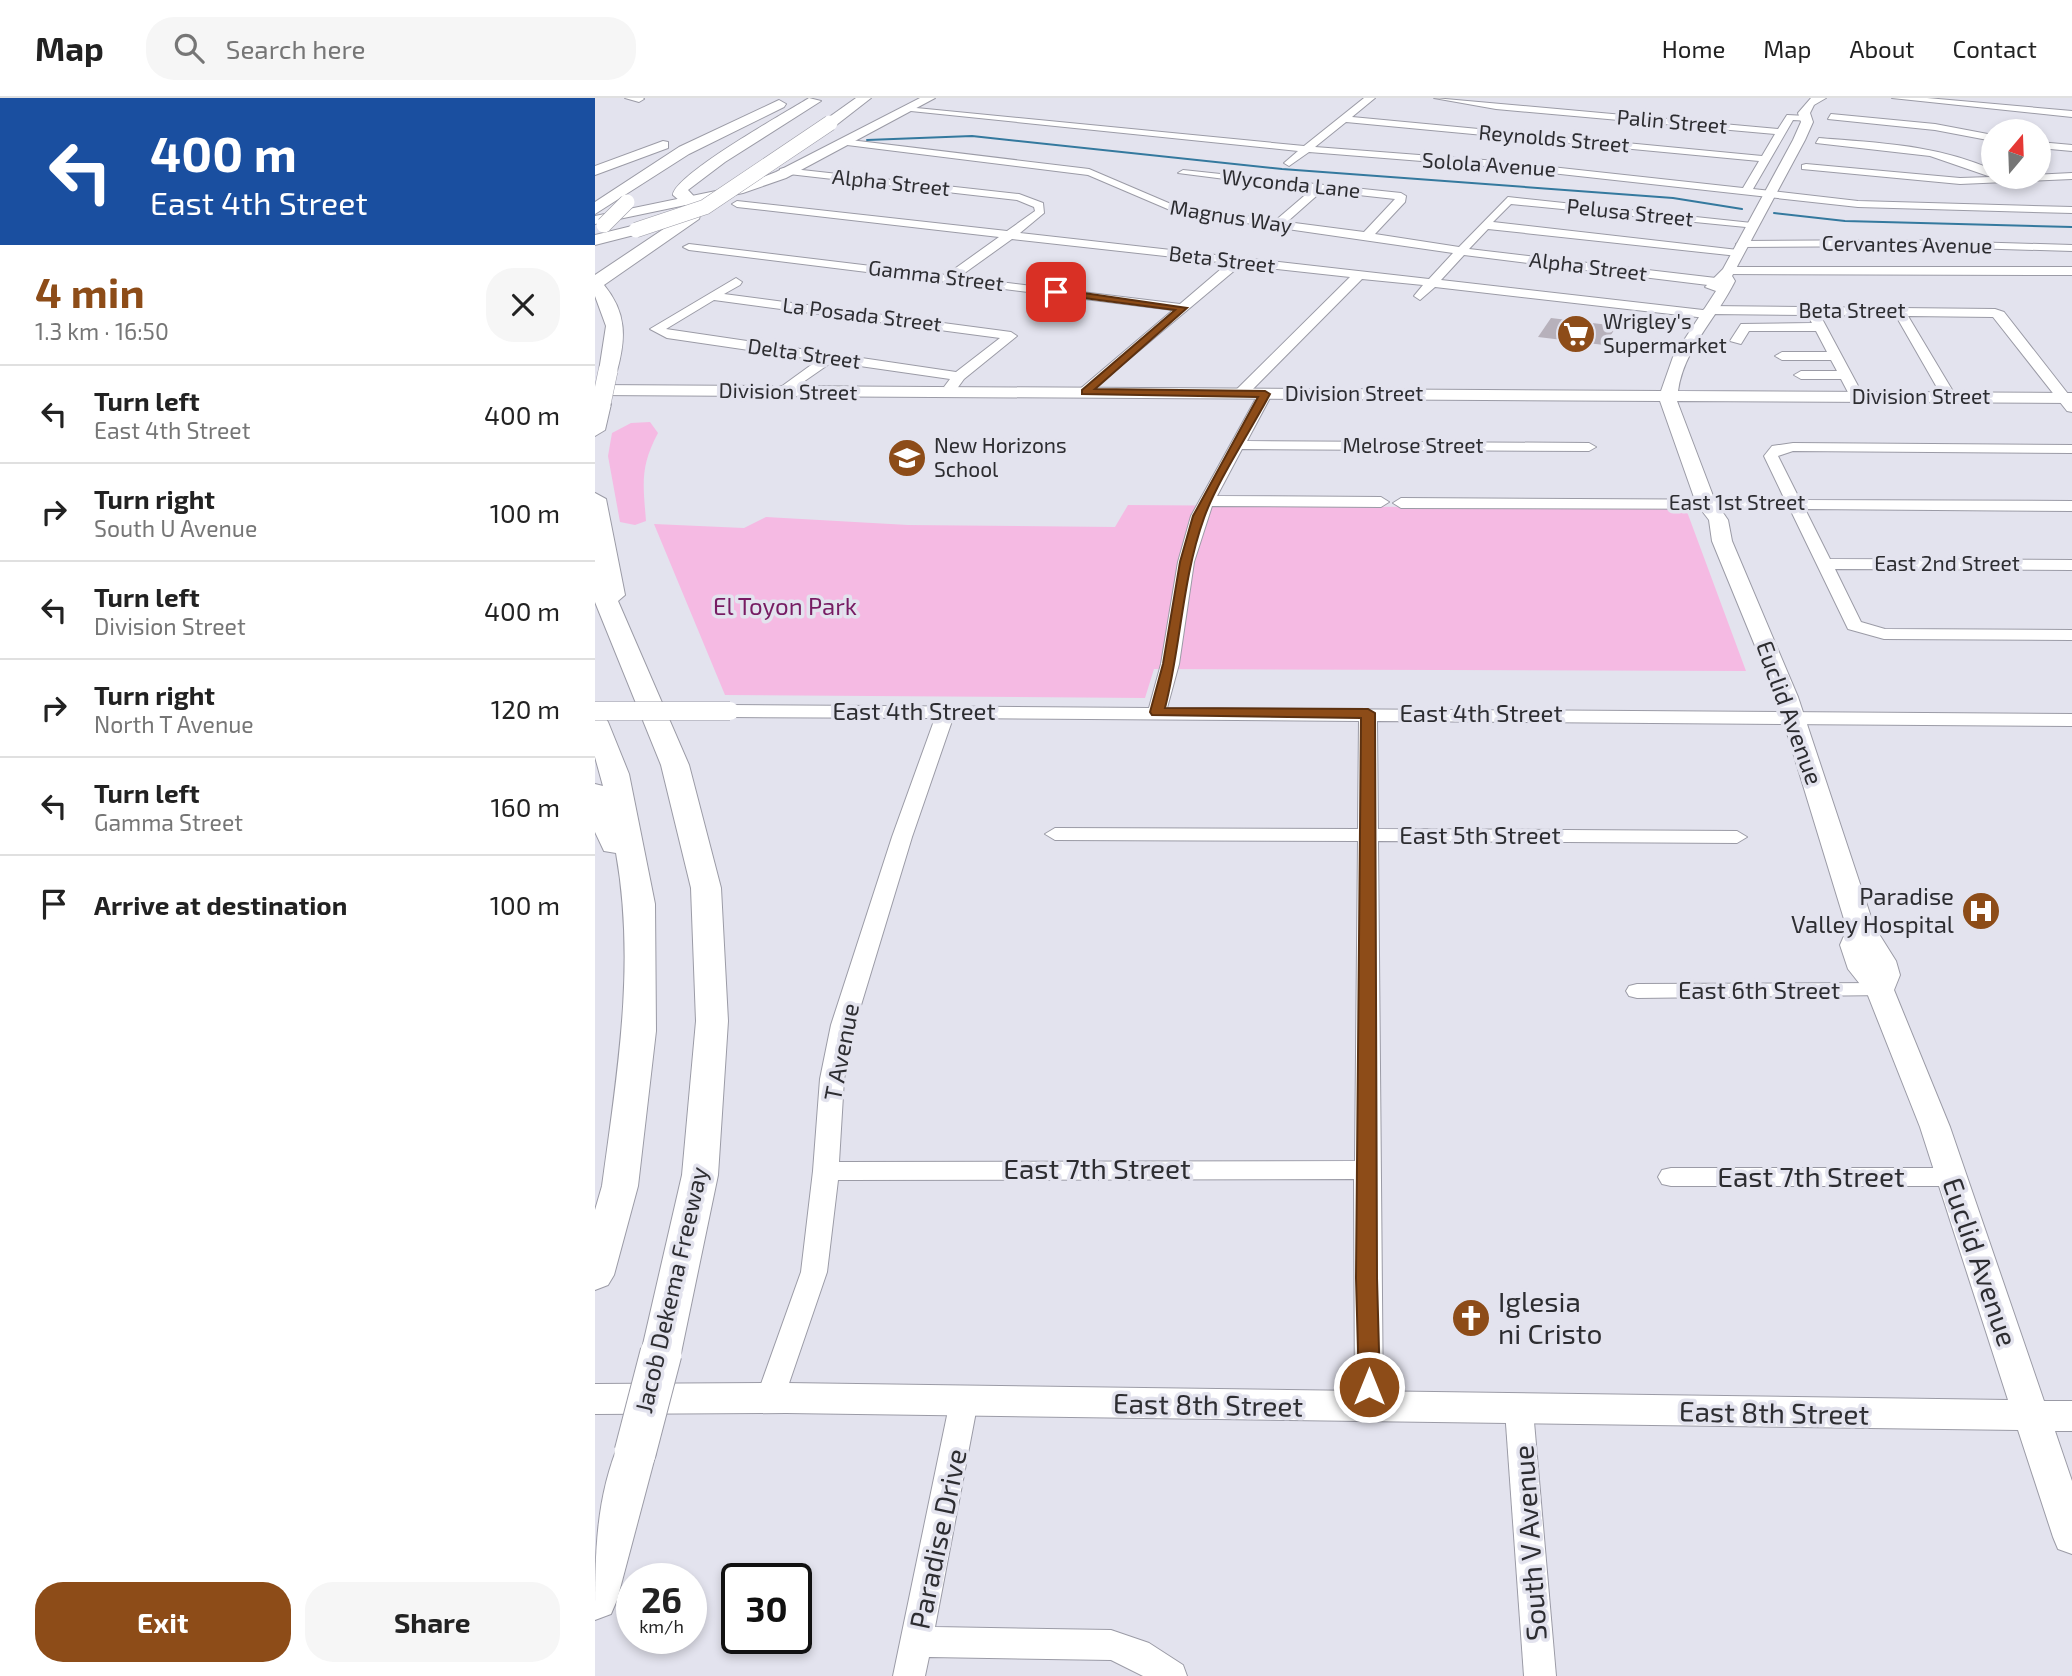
<!DOCTYPE html>
<html lang="en">
<head>
<meta charset="utf-8">
<style>
  :root { --surface:#fff; --page:#f6f6f6; --text:#222; --muted:#767676; --line:#e0e0e0; --accent:#8d4c18 }
  body { margin:0; font-family:"Exo 2",sans-serif; background:var(--page); color:var(--text); height:100vh; display:flex; flex-direction:column; font-size:26px; white-space:nowrap }
  * { box-sizing:border-box; margin:0 }
  p { font-size:23px; color:var(--muted) }
  .icon { flex:none; width:38px; height:38px; fill:none; stroke:currentColor; stroke-width:2; stroke-linecap:round; stroke-linejoin:round }
  .map { position:relative; flex:1; overflow:hidden }
  .drawer { display:flex; flex-direction:column; background:var(--surface); width:595px }
  .drawer>* { flex:none }
  .top-card { background:#1a4fa0; color:#fff; overflow:hidden }
  .needle { width:46px; rotate:19deg }
  .controls { position:absolute; left:1386px; top:21px; display:grid; gap:14px }
  .controls a { display:grid; place-items:center; width:70px; height:70px; border-radius:50%; background:var(--surface); box-shadow:0 4px 10px #0003; font-size:35px }
  .speed { position:absolute; left:21px; top:1465px; display:flex; gap:14px; font-size:35px; font-weight:700; text-align:center }
  .speed>* { display:grid; place-content:center; width:91px; height:91px; border-radius:50%; background:var(--surface); box-shadow:0 4px 10px #0003; line-height:1 }
  .speed small { font-size:18px; font-weight:400 }
  .speed .limit { border:4px solid #111; border-radius:10px; background:#fff; color:#111 }
  .pin { position:absolute; display:grid; place-items:center; width:60px; height:60px; color:#fff; margin:-30px; border-radius:14px; box-shadow:0 4px 10px #0006 }
  .me { position:absolute; width:77px; margin:-38px; rotate:0deg; stroke-linejoin:round; filter:drop-shadow(0 0 5px #0008) }
  .turn { display:flex; align-items:center; gap:24px; height:147px; padding:0 35px; font-size:32px }
  .turn .icon { width:91px; height:91px; stroke-width:2.5 }
  .turn b { display:block; font-size:49px; line-height:60px }
  .round { display:grid; place-items:center; flex:none; width:74px; height:74px; border-radius:28px; background:var(--page) }
  .overview { display:flex; align-items:center; justify-content:space-between; height:119px; padding:0 35px }
  h1 { font-size:42px; font-weight:700; line-height:52px; color:var(--accent) }
  .cta { display:flex; gap:14px; margin-top:auto; padding:14px 35px }
  .cta a { flex:1; height:80px; border-radius:28px; background:var(--accent); color:#fff; font-size:28px; font-weight:700; line-height:80px; text-align:center }
  .cta a+a { background:var(--page); color:var(--text) }
  ul { padding:0; list-style:none }
  li { display:flex; align-items:center; gap:21px; height:98px; padding:0 35px; border-top:2px solid var(--line) }
  li div { flex:1 }
  li b { display:block; font-size:26px }
  li em { font-style:normal }
  header { display:flex; align-items:center; gap:42px; box-sizing:border-box; height:98px; padding:0 35px; background:var(--surface); border-bottom:2px solid var(--line) }
  header strong { font-size:33px }
  nav { display:flex; gap:38px; margin-inline-start:auto; font-size:24px }
  .search { width:490px; height:63px; background:var(--page); display:flex; align-items:center; gap:18px; box-sizing:border-box; padding:0 24px; border-radius:28px; color:var(--muted); font-size:26px }
  main { display:flex; flex:1; min-height:0 }
  .map>svg:first-child { display:block }
  .green { fill:#f5bae3 }
  .lines { fill:none; stroke-linecap:round; stroke-linejoin:round }
  .stream { stroke:#34799e; stroke-width:2 }
  .building { fill:#b7b1bb }
  .minor-casing { stroke:#9b9ba6; stroke-width:2 }
  .major-casing { stroke:#9b9ba6; stroke-width:2 }
  .highway-casing { stroke:#9b9ba6; stroke-width:2 }
  .minor { fill:#fff; fill-rule:evenodd }
  .major { fill:#fff; fill-rule:evenodd }
  .highway { fill:#fff; fill-rule:evenodd }
  .minor-bridge-casing { stroke:#9b9ba6; stroke-width:19; stroke-linecap:butt }
  .highway-bridge-far2-casing { stroke:#9b9ba6; stroke-width:16; stroke-linecap:butt }
  .highway-bridge-far1-casing { stroke:#9b9ba6; stroke-width:20; stroke-linecap:butt }
  .highway-bridge-casing { stroke:#9b9ba6; stroke-width:43; stroke-linecap:butt }
  .minor-bridge { stroke:#fff; stroke-width:18 }
  .highway-bridge-far2 { stroke:#fff; stroke-width:15 }
  .highway-bridge-far1 { stroke:#fff; stroke-width:19 }
  .highway-bridge { stroke:#fff; stroke-width:41 }
  .route { fill:#8d4c18; stroke:#5c3110; stroke-width:2 }
  .labels { text-anchor:middle; stroke-width:7; stroke-linejoin:round; paint-order:stroke }
  .far-street-label { font-size:21px; fill:#2d2d31; stroke:#e3e3ee }
  .far-poi-label { font-size:21px; fill:#2d2d31; stroke:#e3e3ee; text-anchor:start }
  .park-label { font-size:24px; fill:#771c63; stroke:#e3e3ee }
  .street-label { font-size:24px; fill:#2d2d31; stroke:#e3e3ee }
  .poi-label { font-size:24px; fill:#2d2d31; stroke:#e3e3ee; text-anchor:end }
  .near-street-label { font-size:28px; fill:#2d2d31; stroke:#e3e3ee }
  .near-poi-label { font-size:28px; fill:#2d2d31; stroke:#e3e3ee; text-anchor:start }
</style>
</head>
<body>
<header>
<strong>Map</strong>
<div class="search"><svg class="icon" aria-label="search" viewBox="0 0 24 24"><circle cx="10" cy="10" r="6"/><path d="M15 15l6 6"/></svg>Search here</div>
<nav><a>Home</a><a>Map</a><a>About</a><a>Contact</a></nav>
</header>
<main>
<section class="drawer">
<div class="top-card">
<div class="turn"><svg class="icon" aria-label="left" viewBox="0 0 24 24"><path d="M17 20v-9H6M10 6l-5 5 5 5"/></svg><div><b>400 m</b>East 4th Street</div></div>
</div>
<div class="overview"><div><h1>4 min</h1><p>1.3 km · 16:50</p></div><a class="round"><svg class="icon" aria-label="close" viewBox="0 0 24 24"><path d="M6 6l12 12M18 6L6 18"/></svg></a></div>
<ul>
<li><svg class="icon" aria-label="left" viewBox="0 0 24 24"><path d="M17 20v-9H6M10 6l-5 5 5 5"/></svg><div><b>Turn left</b><p>East 4th Street</p></div><em>400 m</em></li>
<li><svg class="icon" aria-label="right" viewBox="0 0 24 24"><path d="M7 20v-9h11M14 6l5 5-5 5"/></svg><div><b>Turn right</b><p>South U Avenue</p></div><em>100 m</em></li>
<li><svg class="icon" aria-label="left" viewBox="0 0 24 24"><path d="M17 20v-9H6M10 6l-5 5 5 5"/></svg><div><b>Turn left</b><p>Division Street</p></div><em>400 m</em></li>
<li><svg class="icon" aria-label="right" viewBox="0 0 24 24"><path d="M7 20v-9h11M14 6l5 5-5 5"/></svg><div><b>Turn right</b><p>North T Avenue</p></div><em>120 m</em></li>
<li><svg class="icon" aria-label="left" viewBox="0 0 24 24"><path d="M17 20v-9H6M10 6l-5 5 5 5"/></svg><div><b>Turn left</b><p>Gamma Street</p></div><em>160 m</em></li>
<li><svg class="icon" aria-label="arrive" viewBox="0 0 24 24"><path d="M6 21V4h12l-3 4 3 4H6"/></svg><div><b>Arrive at destination</b></div><em>100 m</em></li>
</ul>
<div class="cta"><a>Exit</a><a>Share</a></div>
</section>
<div class="map">
<svg width="1477" height="1578" viewBox="0 0 1477 1578">
  <rect width="100%" height="100%" fill="#e3e3ee"/>
  <g class="green">
    <path d="M 55,324 L 63,335 C 45,369 48,385 51,423 L 40,427 L 25,424 L 13,358 L 17,335 L 36,325 Z"/>
    <polygon points="533,407 1091,411 1151,573 559,571 550,600 130,597 59,426 149,430 171,419 313,427 520,429"/>
  </g>
  <g class="lines">
    <g class="stream">
      <polyline points="272,42 377,38 687,71 1078,100 1147,111"/>
      <polyline points="1179,115 1250,123 1477,129"/>
    </g>
  </g>
  <polygon class="building" points="956,220 1022,228 1009,247 943,239"/>
  <g class="lines">
    <defs>
      <g id="minor">
        <polygon points="30,0 48,0 49,1 44,4"/>
        <path d="M 769,0 L 780,0 L 757,19 L 1167,58 L 1180,36 L 901,11 L 839,0 L 1183,31 L 1192,17 L 1212,18 L 1215,23 L 1198,22 L 1158,91 L 1263,103 L 1477,109 L 1477,115 L 1263,109 L 902,69 L 714,54 L 694,68 L 689,65 L 703,53 L 306,12 L 311,9 L 709,48 ZM 751,24 L 1164,63 L 1148,90 L 902,63 L 720,49 Z"/>
        <polygon points="1297,0 1332,0 1477,13 1477,19"/>
        <polygon points="1236,16 1340,26 1398,37 1398,43 1340,32 1233,21"/>
        <path d="M 1224,40 C 1284,45 1343,47 1398,72 L 1398,79 L 1477,75 L 1477,81 L 1365,86 L 1207,71 L 1207,67 L 1211,66 L 1365,80 L 1396,79 L 1335,58 L 1221,45 Z"/>
        <path d="M 247,41 L 494,71 L 583,109 L 681,122 L 716,92 L 583,75 L 588,72 L 806,95 L 811,98 L 810,104 L 780,136 L 864,149 L 913,99 L 1157,125 L 1163,128 L 1161,130 L 916,106 L 898,124 L 1143,152 L 1149,155 L 1143,158 L 893,131 L 874,151 L 1121,180 L 1127,184 L 1121,188 L 869,157 L 846,182 L 1108,212 L 1114,208 L 1400,211 L 1409,214 L 1477,301 L 1477,314 L 1472,313 L 1398,219 L 1313,218 L 1362,300 L 1355,304 L 1348,300 L 1301,218 L 1225,217 L 1269,299 L 1262,303 L 1257,302 L 1246,281 L 1206,281 L 1199,277 L 1206,273 L 1242,273 L 1236,262 L 1187,262 L 1180,258 L 1187,254 L 1232,254 L 1221,233 L 1154,233 L 1146,246 L 1135,243 L 1146,226 L 1217,225 L 1212,217 L 1117,216 L 1111,220 L 840,189 L 825,202 L 819,198 L 828,187 L 767,181 L 651,298 L 646,299 L 639,295 L 641,292 L 755,179 L 646,167 L 490,298 L 483,294 L 485,291 L 578,212 L 94,152 L 88,149 L 94,146 L 351,177 L 404,139 L 142,109 L 137,106 L 142,103 L 412,133 L 440,113 L 439,109 L 422,102 L 185,75 L 185,71 L 189,70 L 424,96 L 448,105 L 449,115 L 425,135 L 834,181 L 858,155 L 582,115 L 493,77 L 244,46 ZM 727,93 L 800,101 L 769,134 L 692,124 ZM 417,141 L 633,165 L 585,206 L 364,179 Z"/>
        <polygon points="1444,44 1477,47 1477,53 1444,50"/>
        <polygon points="1308,142 1477,147 1477,153 1308,148 1147,149 1141,146 1147,143"/>
        <polygon points="1134,169 1477,169 1477,177 1130,176 1130,170"/>
        <path d="M 141,180 L 147,184 L 145,187 L 129,196 L 416,234 L 422,238 L 369,281 L 361,292 L 349,289 L 355,281 L 237,264 L 188,298 L 181,294 L 183,291 L 223,262 L 72,240 L 55,231 ZM 119,202 L 405,240 L 361,274 L 71,231 Z"/>
        <path d="M 665,293 L 677,296 L 652,343 L 994,345 L 1001,349 L 994,353 L 647,351 L 622,398 L 786,399 L 794,404 L 786,409 L 617,408 L 599,464 L 584,566 L 572,610 L 1477,616 L 1477,628 L 782,623 L 783,731 L 1142,733 L 1152,739 L 1142,745 L 783,743 L 788,1310 L 784,1318 L 774,1322 L 764,1318 L 760,1310 L 759,1081 L 243,1082 L 232,1174 L 189,1300 L 185,1308 L 175,1312 L 165,1308 L 161,1300 L 206,1174 L 218,1073 L 225,981 L 236,927 L 297,739 L 340,620 L 135,619 L 126,613 L 135,607 L 554,610 L 566,566 L 583,464 L 596,418 ZM 358,620 L 764,623 L 763,731 L 460,730 L 450,736 L 460,742 L 763,743 L 760,1063 L 244,1064 L 249,981 L 260,927 L 317,739 Z"/>
        <polygon points="1198,345 1477,347 1477,355 1198,353 1183,358 1205,402 1477,403 1477,413 1210,411 1235,461 1477,462 1477,472 1240,471 1266,524 1290,531 1477,532 1477,542 1289,541 1253,531 1195,411 806,410 798,405 806,400 1190,402 1169,358 1177,348"/>
        <polygon points="1285,885 1293,887 1296,892 1293,897 1042,900 1034,898 1031,893 1034,888 1042,886"/>
        <polygon points="1076,1070 1357,1070 1366,1072 1370,1079 1366,1086 1357,1088 1076,1088 1067,1086 1063,1079 1067,1072"/>
        <polygon points="369,1291 379,1295 383,1303 340,1529 516,1532 554,1545 588,1567 592,1578 548,1578 516,1562 334,1559 330,1578 298,1578 355,1303 359,1295"/>
        <polygon points="924,1300 934,1304 938,1312 961,1578 929,1578 910,1312 914,1304"/>
      </g>
      <g id="major">
        <polygon points="325,0 340,0 191,80 148,95 0,126 0,118 145,88 181,74"/>
        <path d="M 1216,0 L 1231,0 L 1219,7 L 1215,15 L 1218,24 L 1210,42 L 1137,178 L 1140,183 C 1122,220 1089,250 1083,293 L 1477,295 L 1477,305 L 1082,303 L 1120,403 L 1133,422 L 1137,443 L 1203,599 L 1279,828 L 1301,863 L 1305,877 L 1299,892 L 1355,1029 L 1449,1303 L 1477,1303 L 1477,1333 L 1460,1333 L 1477,1383 L 1477,1456 L 1463,1451 L 1458,1439 L 1423,1332 L 191,1315 L 0,1316 L 0,1286 L 191,1285 L 1413,1302 L 1325,1029 L 1272,895 L 1253,871 L 1245,847 L 1252,831 L 1181,599 L 1117,443 L 1114,422 L 1101,405 L 1065,303 L 0,297 L 0,287 L 1066,293 L 1078,259 L 1121,193 L 1110,189 L 1128,171 L 1198,42 L 1206,24 L 1203,15 Z"/>
      </g>
      <g id="highway">
        <path d="M 214,0 L 226,3 L 130,64 L 93,92 L 108,108 L 104,121 L 9,187 C 32,215 31,240 22,273 L 20,277 L 6,277 L 4,273 L 11,228 L 0,198 L 0,177 L 91,116 L 92,109 L 78,97 C 79,77 193,13 214,0 Z"/>
        <polygon points="261,0 276,0 240,28 230,28 230,22"/>
        <polygon points="184,2 191,6 189,9 94,56 0,116 0,104 84,49"/>
        <polygon points="68,43 73,44 73,50 0,77 0,68"/>
        <polygon points="41,127 47,129 47,135 0,147 0,137"/>
        <polygon points="6,300 16,306 10,332 0,338 0,302"/>
        <polygon points="0,395 11,401 30,497 23,503 94,667 126,790 133,923 123,1077 86,1255 80,1266 66,1271 52,1266 46,1255 87,1077 101,923 96,790 66,667 0,504"/>
        <path d="M 0,616 L 9,618 L 13,624 L 34,676 L 60,806 L 61,933 L 43,1088 L 19,1177 L 13,1187 L 0,1192 L 0,1112 L 7,1088 C 22,977 41,867 21,755 L 9,753 L 0,734 L 0,686 L 8,688 L 0,659 Z"/>
        <path d="M 40,1337 L 55,1343 L 61,1355 L 22,1502 L 16,1516 L 0,1522 C 0,1459 0,1401 25,1343 Z"/>
      </g>
    </defs>
    <use href="#minor" class="minor-casing"/>
    <use href="#major" class="major-casing"/>
    <use href="#highway" class="highway-casing"/>
    <use href="#minor" class="minor"/>
    <use href="#major" class="major"/>
    <use href="#highway" class="highway"/>
    <defs>
      <polyline id="minor-bridge" points="0,613 135,613"/>
      <g id="highway-bridge-far2">
        <polyline points="9,127 32,104"/>
        <polyline points="41,132 110,109 235,25"/>
      </g>
      <polyline id="highway-bridge-far1" points="6,306 13,273"/>
      <polyline id="highway-bridge" points="40,1355 66,1255"/>
    </defs>
    <use href="#minor-bridge" class="minor-bridge-casing"/>
    <use href="#highway-bridge-far2" class="highway-bridge-far2-casing"/>
    <use href="#highway-bridge-far1" class="highway-bridge-far1-casing"/>
    <use href="#highway-bridge" class="highway-bridge-casing"/>
    <use href="#minor-bridge" class="minor-bridge"/>
    <use href="#highway-bridge-far2" class="highway-bridge-far2"/>
    <use href="#highway-bridge-far1" class="highway-bridge-far1"/>
    <use href="#highway-bridge" class="highway-bridge"/>
  </g>
  <path class="route" d="M 461,191 L 592,210 L 500,291 L 670,293 L 675,296 C 656,332 622,383 609,420 C 587,481 586,548 570,610 L 773,611 L 780,615 L 782,1180 L 785,1289 L 782,1295 L 774,1298 L 767,1295 L 764,1289 L 761,1180 L 766,620 L 557,617 L 555,614 L 568,566 L 585,464 L 598,418 L 663,299 L 487,296 L 487,292 L 580,212 L 458,196 Z"/>
  <defs>
    <symbol id="supermarket-disc" viewBox="-11 -11 22 22"><circle r="9.5" fill="#8d4c18" stroke="#e3e3ee"/><path d="M-6-5.5h2.5l.6 2H6L4.5 2H-2.5L-4.4-4H-6ZM-1.5 3.2a1.3 1.3 0 1 0 .1 0ZM3 3.2a1.3 1.3 0 1 0 .1 0Z" fill="#fff"/></symbol>
    <symbol id="school-disc" viewBox="-11 -11 22 22"><circle r="9.5" fill="#8d4c18" stroke="#e3e3ee"/><path d="M0-5L7-2L0 1L-7-2ZM-4 1L0 2.5L4 1V4Q0 6-4 4Z" fill="#fff"/></symbol>
    <symbol id="hospital-disc" viewBox="-11 -11 22 22"><circle r="9.5" fill="#8d4c18" stroke="#e3e3ee"/><path d="M-5-5h3v3.5h4V-5h3V5h-3V1.5h-4V5h-3Z" fill="#fff"/></symbol>
    <symbol id="church-disc" viewBox="-11 -11 22 22"><circle r="9.5" fill="#8d4c18" stroke="#e3e3ee"/><path d="M-1.2-6h2.4v3.5h3.3v2.4h-3.3V6h-2.4V-.1h-3.3v-2.4h3.3Z" fill="#fff"/></symbol>
  </defs>
  <g fill-rule="evenodd">
    <use href="#supermarket-disc" x="959" y="214" width="44" height="44"/>
    <use href="#school-disc" x="290" y="338" width="44" height="44"/>
    <use href="#hospital-disc" x="1364" y="791" width="44" height="44"/>
    <use href="#church-disc" x="854" y="1198" width="44" height="44"/>
  </g>
  <g class="labels">
    <g class="far-street-label">
      <text transform="translate(1077 24) rotate(5)" y="7">Palin Street</text>
      <text transform="translate(959 41) rotate(5)" y="7">Reynolds Street</text>
      <text transform="translate(894 67) rotate(4)" y="7">Solola Avenue</text>
      <text transform="translate(296 85) rotate(6)" y="7">Alpha Street</text>
      <text transform="translate(696 86) rotate(6)" y="7">Wyconda Lane</text>
      <text transform="translate(1035 115) rotate(6)" y="7">Pelusa Street</text>
      <text transform="translate(636 119) rotate(9)" y="7">Magnus Way</text>
      <text transform="translate(1312 147) rotate(1)" y="7">Cervantes Avenue</text>
      <text transform="translate(627 162) rotate(7)" y="7">Beta Street</text>
      <text transform="translate(993 169) rotate(7)" y="7">Alpha Street</text>
      <text transform="translate(341 178) rotate(7)" y="7">Gamma Street</text>
      <text x="1257" y="220">Beta Street</text>
      <text transform="translate(267 217) rotate(7)" y="7">La Posada Street</text>
      <text transform="translate(209 256) rotate(8)" y="7">Delta Street</text>
      <text transform="translate(193 294) rotate(1)" y="7">Division Street</text>
      <text x="759" y="303">Division Street</text>
      <text x="1326" y="306">Division Street</text>
      <text x="818" y="355">Melrose Street</text>
      <text x="1142" y="412">East 1st Street</text>
      <text x="1352" y="473">East 2nd Street</text>
    </g>
    <g class="far-poi-label">
      <text x="1008" y="231">Wrigley's<tspan x="1008" dy="24">Supermarket</tspan></text>
      <text x="339" y="355">New Horizons<tspan x="339" dy="24">School</tspan></text>
    </g>
    <g class="park-label">
      <text x="190" y="517">El Toyon Park</text>
    </g>
    <g class="street-label">
      <text x="319" y="622">East 4th Street</text>
      <text transform="translate(1194 615) rotate(70)" y="8">Euclid Avenue</text>
      <text x="886" y="624">East 4th Street</text>
      <text x="885" y="746">East 5th Street</text>
      <text x="1164" y="901">East 6th Street</text>
      <text transform="translate(247 954) rotate(-79)" y="8">T Avenue</text>
      <text transform="translate(77 1192) rotate(-77)" y="8">Jacob Dekema Freeway</text>
    </g>
    <g class="poi-label">
      <text x="1359" y="807">Paradise<tspan x="1359" dy="28">Valley Hospital</tspan></text>
    </g>
    <g class="near-street-label">
      <text x="502" y="1081">East 7th Street</text>
      <text x="1216" y="1089">East 7th Street</text>
      <text transform="translate(1385 1164) rotate(71)" y="10">Euclid Avenue</text>
      <text transform="translate(613 1307) rotate(1)" y="10">East 8th Street</text>
      <text transform="translate(1179 1315) rotate(1)" y="10">East 8th Street</text>
      <text transform="translate(343 1441) rotate(-78)" y="10">Paradise Drive</text>
      <text transform="translate(935 1445) rotate(-94)" y="10">South V Avenue</text>
    </g>
    <g class="near-poi-label">
      <text x="903" y="1214">Iglesia<tspan x="903" dy="32">ni Cristo</tspan></text>
    </g>
  </g>
</svg>
<div class="controls">
<a><svg class="needle" viewBox="-14 -14 28 28"><path d="M0-13l5 13h-10z" fill="#e53935"/><path d="M0 13l5-13h-10z" fill="#767676"/></svg></a>
</div>
<div class="speed"><div>26<small>km/h</small></div><div class="limit">30</div></div>
<div class="pin" style="left:461px;top:194px;background:#d93025"><svg class="icon" aria-label="arrive" viewBox="0 0 24 24"><path d="M6 21V4h12l-3 4 3 4H6"/></svg></div>
<svg class="me" style="left:774px;top:1289px" viewBox="-20 -20 40 40"><circle r="17" fill="#8d4c18" stroke="#fff" stroke-width="3"/><path d="M0-11L8 9 0 5-8 9z" fill="#fff"/></svg>
</div>
</main>
</body>
</html>
